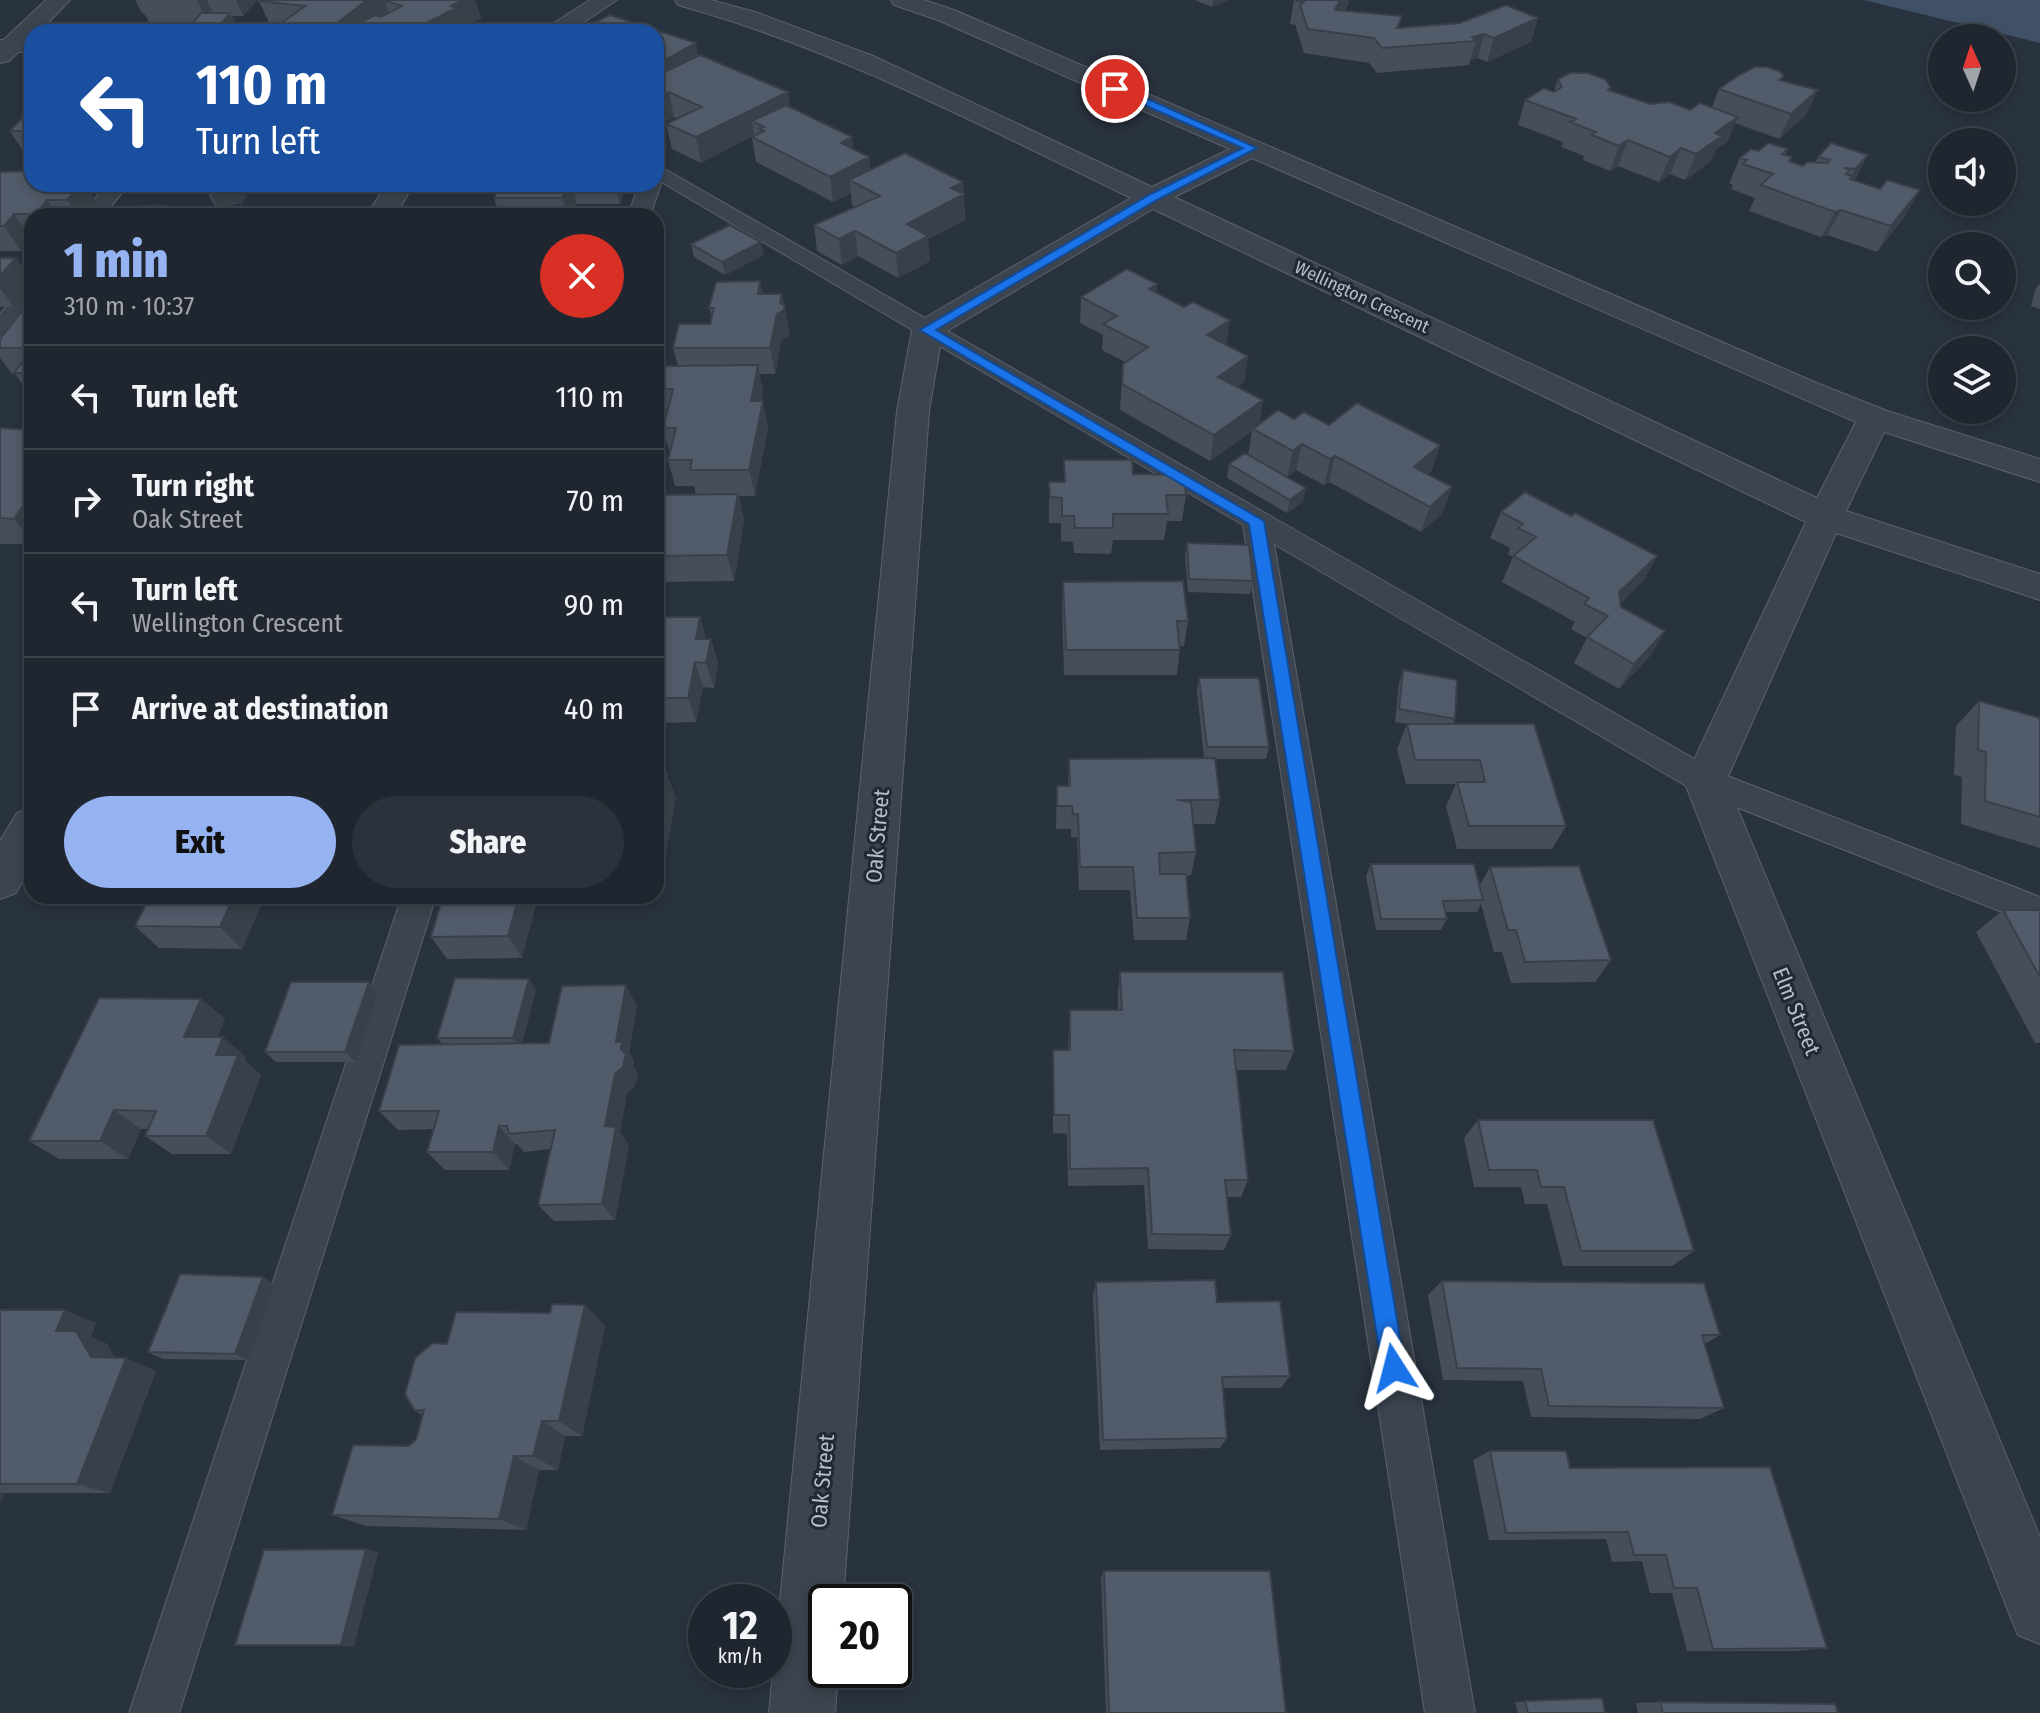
<!DOCTYPE html>
<meta charset="utf-8">
<style>
:root{--surface:#1f262f;--page:#2c323b;--text:#f1f3f6;--muted:#a1a5aa;--line:#3c434b;--accent:#95b2f1}
body{margin:0;font-family:"Fira Sans Condensed",sans-serif;background:var(--page);color:var(--text);height:100vh;display:flex;flex-direction:column;font-size:30px;white-space:nowrap}
*{box-sizing:border-box;margin:0}
p{font-size:26px;color:var(--muted)}
.icon{flex:none;width:44px;height:44px;fill:none;stroke:currentColor;stroke-width:2;stroke-linecap:round;stroke-linejoin:round}
.map{position:relative;flex:1;overflow:hidden}
.sheet{position:absolute;left:24px;top:208px;width:640px;height:696px;display:flex;flex-direction:column;background:var(--surface);border-radius:24px;box-shadow:0 4px 12px #0003,0 0 0 2px var(--line)}
.sheet>*{flex:none}
.hud{position:absolute;left:24px;top:24px;width:640px;height:168px;border-radius:24px;box-shadow:0 4px 12px #0003,0 0 0 2px var(--line);background:#1a4fa0;color:#fff;overflow:hidden}
.needle{width:52px;rotate:357deg}
.fabs{position:absolute;left:1928px;top:24px;display:grid;gap:16px}
.fabs a{display:grid;place-items:center;width:88px;height:88px;border-radius:50%;background:var(--surface);box-shadow:0 4px 12px #0003,0 0 0 2px var(--line);font-size:40px}
.speed{position:absolute;left:688px;top:1584px;display:flex;gap:16px;font-size:40px;font-weight:700;text-align:center}
.speed>*{display:grid;place-content:center;width:104px;height:104px;border-radius:50%;background:var(--surface);box-shadow:0 4px 12px #0003,0 0 0 2px var(--line);line-height:1}
.speed small{font-size:20px;font-weight:400}
.speed .limit{border:4px solid #111;border-radius:12px;background:#fff;color:#111}
.pin{position:absolute;display:grid;place-items:center;width:68px;height:68px;color:#fff;margin:-34px;border:4px solid #fff;border-radius:50%;box-shadow:0 2px 8px #0007}
.me{position:absolute;width:88px;margin:-44px;rotate:351deg;stroke-linejoin:round;filter:drop-shadow(0 0 6px #0008)}
.turn{display:flex;align-items:center;gap:28px;height:168px;padding:0 40px;font-size:36px}
.turn .icon{width:104px;height:104px;stroke-width:2.5}
.turn b{display:block;font-size:56px;line-height:68px}
.round{display:grid;place-items:center;flex:none;width:84px;height:84px;border-radius:42px;background:var(--page)}
.headline{display:flex;align-items:center;justify-content:space-between;height:136px;padding:0 40px}
h1{font-size:48px;font-weight:800;line-height:60px;color:var(--accent)}
.button{display:flex;gap:16px;margin-top:auto;padding:16px 40px}
.button a{flex:1;height:92px;border-radius:48px;background:var(--accent);color:#111;font-size:32px;font-weight:800;line-height:92px;text-align:center}
.button a+a{background:var(--page);color:var(--text)}
ul{padding:0;list-style:none}
li{display:flex;align-items:center;gap:24px;height:104px;padding:0 40px;border-top:2px solid var(--line)}
li div{flex:1}
li b{display:block;font-size:30px}
li em{font-style:normal}
.map>svg:first-child{display:block}
.water{fill:#405066}
.lines{fill:none;stroke-linecap:round;stroke-linejoin:round}
.lane-casing{stroke:#5a626c;stroke-width:2}
.street-casing{stroke:#5a626c;stroke-width:2}
.lane{fill:#3c444f;fill-rule:evenodd}
.street{fill:#3c444f;fill-rule:evenodd}
.wall{fill:#474e5a}
.shaded-wall{fill:#39404a}
.building{fill:#525b69;stroke:#39404a;stroke-width:2}
.route{fill:#1a73e8;stroke:#114b97;stroke-width:2}
.labels{text-anchor:middle;stroke-width:6;stroke-linejoin:round;paint-order:stroke}
.far-street-label{font-size:18px;fill:#b9bfc9;stroke:#212934}
.street-label{font-size:22px;fill:#b9bfc9;stroke:#212934}
</style>
<div class="map">
<svg width="2040" height="1713" viewBox="0 0 2040 1713">
<rect width="100%" height="100%" fill="#29323f"/>
<path class="water" d="M1864,0H2040V43Z"/>
<g class="lines">
<g class="lane-casing">
<path id="lane" d="M0,40H32V52H0Z
M656,164L1717,772L2040,897V927L1693,790L1274,544L1475,1713H1425L1243,525L658,180L661,184L650,216H628L639,184H656Z
M107,184H129L103,216H81Z
M32,283V305L8,334L0,336V314L24,285Z
M402,896H436L179,1713H129Z"/>
</g>
<g class="street-casing">
<path id="street" d="M46,0H70L39,32H32V39L9,61L0,63V43Z
M590,0H617L569,32H540Z
M675,0H711L755,12L873,56L1152,187L1230,149L938,20L894,5L891,0H924L954,10L1819,384L1887,411L2040,459V482L1884,432L1846,511L2040,574V600L1836,533L1726,781L2040,1537V1644L2018,1635L2009,1613L1684,781L1806,522L1153,209L942,334L929,411L843,1602H826V1670H838L835,1713H769L897,411L912,330L916,323L1131,198C983,127 837,49 678,5ZM1252,158L1856,422L1817,498L1174,197Z
M386,184H414L395,216H367Z
M32,808V864L16,893L0,899V841L17,813Z"/>
</g>
<use href="#lane" class="lane"/>
<use href="#street" class="street"/>
</g>
<path class="wall" d="M135,0H257L243,16H232L236,25L231,32H188L187,30L192,24H150L144,13H142Z
M261,0H475L481,18L463,28V32H282L279,26L270,25L259,1Z
M1195,0H1228L1212,7Z
M1294,0L1349,2L1344,11L1399,28L1538,18L1531,42L1487,62L1478,58L1470,60L1469,65L1377,73L1369,63L1304,53L1296,28V25L1290,24Z
M656,32L790,107L854,149L869,157L870,169L963,182L965,220L928,239L930,261L898,278L858,256L842,265L817,251L814,225L855,207L852,205L851,193L833,202L756,162L752,137L754,135L701,163L672,149L666,124L678,119L674,117L656,126Z
M1558,79L1611,91L1650,104L1690,110L1712,107L1719,89L1782,81L1806,115L1779,139L1735,123L1727,142L1716,149L1711,161L1685,180L1670,174L1659,182L1618,166L1610,171L1583,160L1584,156L1561,147L1563,142L1518,125L1525,100L1554,92Z
M32,108V156H26L10,131Z
M1788,149L1785,155L1792,157L1790,161L1803,166L1815,162L1818,157L1868,155L1854,180L1905,216L1877,252L1827,235L1821,237L1749,211L1755,198L1731,189L1733,185L1729,183L1740,158L1759,151Z
M0,172L99,206L91,216H32V239L21,251H0Z
M163,184H281L277,190H244L243,191L246,197L242,203L218,208L213,203L206,190H188L186,187Z
M500,184H627L620,204H577L573,216H500L494,198Z
M691,244L764,255L725,275L694,257Z
M0,258H16L32,281V285L14,307H0Z
M2040,283V309L2031,306L2035,290Z
M1156,292L1184,307L1230,320L1226,345L1248,356L1244,382L1237,387L1263,400L1259,424L1294,419L1329,425L1432,471L1428,474L1443,513L1421,532L1329,482L1324,485L1296,470L1287,477L1248,455L1252,431L1210,461L1120,410L1123,364L1125,362L1102,350L1103,335L1080,323L1081,297Z
M763,294H782L789,332L788,337L781,340L775,374H759L763,391L761,401L768,427L755,496H739L744,520L734,581L656,582V495H696L694,486H675L668,460L670,454L663,428L667,413L660,389L678,366L673,348L710,324L712,318L709,308Z
M32,310V397L15,374H12L0,358V339Z
M0,428L32,430V544H0Z
M1064,460L1133,474L1186,495L1182,521H1167L1164,540H1113L1111,554L1074,553L1073,542L1061,541V523H1049V482H1064Z
M1229,464L1303,502L1287,513L1227,478Z
M1501,512L1571,516L1657,556L1643,581L1621,603V607L1665,631L1650,656L1619,689L1574,663L1587,638L1571,629L1575,622L1502,582L1513,557L1508,554L1510,548L1490,538Z
M1187,543L1253,581L1250,594L1188,592L1185,556Z
M1063,582L1188,621L1184,646H1180L1177,675H1064L1062,608Z
M656,617H700L706,639H711L718,664L714,688L703,687L696,722L656,723Z
M1403,670L1455,719L1453,724L1566,826L1552,849H1457L1446,806L1456,784H1406L1397,749L1407,724H1408L1395,722L1399,683Z
M1199,678L1269,747L1266,759H1215L1220,800L1215,824H1193L1196,852L1191,875L1186,876L1190,918L1186,940H1134L1130,890H1079L1077,837L1071,838V829H1056L1057,786H1068L1069,759L1204,758L1197,690Z
M1979,701L2040,718V848L1961,824L1962,777L1954,775L1956,726Z
M1371,864L1480,885L1490,867L1611,960L1595,982L1511,983L1502,952H1494L1481,904L1477,912H1445L1447,919L1441,930H1376L1366,876Z
M150,896H265L242,949L159,948L135,926Z
M443,896H538L522,958L447,959L431,937Z
M2003,910H2040V1043H2035L1976,932Z
M1120,972L1294,1051L1286,1070H1237L1248,1180L1241,1197H1227L1231,1235L1224,1250L1148,1249L1144,1185L1068,1186L1067,1134L1053,1133V1050H1068L1070,1010H1118V993Z
M536,989L522,1043H549L637,1006L629,1053L634,1061L633,1066L638,1074L634,1087L627,1093L620,1132L629,1145L615,1220L554,1221L538,1205L551,1149L524,1152L517,1144H515L509,1170H445L427,1152L434,1129L398,1130L379,1111L442,1044L437,1038Z
M378,993L356,1062H276L265,1052Z
M201,999L225,1019L217,1037L246,1057L245,1061L261,1075L231,1154H172L145,1136L148,1129H141L128,1159H59L29,1141Z
M1478,1120L1694,1251L1672,1266H1563L1547,1204H1525L1521,1187H1474L1464,1138Z
M263,1277L275,1285L248,1360L163,1359L148,1352Z
M1442,1281L1720,1335L1705,1344L1724,1408L1700,1419L1531,1417L1523,1381L1443,1380L1428,1295Z
M1096,1282L1217,1302L1290,1376L1281,1388H1223L1227,1438L1220,1448L1100,1450L1093,1296Z
M0,1310L96,1323L91,1337L107,1344L115,1358L156,1371L110,1493H4L0,1502Z
M605,1325L582,1436H565L558,1470H539L526,1530L367,1526L332,1515L416,1440L423,1415L415,1411L447,1344Z
M1490,1451L1570,1468L1827,1648L1797,1651H1687L1672,1593H1650L1642,1561L1612,1562L1606,1539L1489,1540L1473,1460Z
M366,1549L378,1552L354,1646H250L235,1645Z
M1104,1571L1286,1713H1106L1101,1577Z
M1602,1698L1605,1713H1518L1515,1702Z
M1660,1702L1838,1713H1638L1636,1703Z"/>
<path class="shaded-wall" d="M197,0H207L214,16L208,24Z
M236,0H257L243,16Z
M367,0H401L385,1L389,14L366,32H327V31Z
M463,0H475L481,18L463,28L464,32H414L413,30Z
M1213,0H1228L1212,7Z
M1340,0H1349L1330,34L1335,10Z
M230,13L236,25L231,32H219L217,29Z
M1538,18L1531,42L1487,62L1494,38Z
M401,26L403,32H390Z
M1484,34L1478,58L1470,60L1476,41L1472,37Z
M696,43L700,68L656,92V65Z
M1818,90L1806,115L1779,139L1791,114Z
M669,92L674,117L656,126V98Z
M788,92L791,116L752,121L754,135L701,163L696,137Z
M1738,117L1727,142L1716,149L1711,161L1685,180L1696,154L1715,133Z
M852,137L855,162L841,143Z
M1628,140L1618,166L1610,171L1619,146Z
M1681,148L1670,174L1659,182L1670,157Z
M1868,155L1855,180L1843,192L1836,204L1855,169Z
M869,157L872,182L849,180L851,193L833,202L830,177Z
M963,182L965,220L928,239L930,261L898,278L896,253L907,224L951,188Z
M81,184H85L99,206L91,216H77L67,200Z
M206,184H241L246,197L242,203L218,208Z
M568,184H572L577,204L573,216H568L562,198Z
M615,184H627L620,204Z
M1920,190L1905,216L1877,252L1891,226Z
M47,200L57,216H37L36,214Z
M164,206L169,216H151L155,211Z
M1841,210L1827,235L1821,237L1835,212Z
M14,214L31,239L21,251L4,226Z
M855,231L858,256L842,265L839,239Z
M761,242L764,255L725,275L722,262Z
M16,258L32,281V285L14,307L0,288V276Z
M760,281L765,307L758,294Z
M1157,284L1155,310L1149,289Z
M782,294L789,332L788,337L781,340L775,374L770,348L777,314Z
M1230,320L1226,346L1207,335Z
M1248,356L1244,382L1214,403L1218,377Z
M758,365L763,391L756,427L751,401Z
M1263,400L1258,426L1253,429L1252,431L1210,461L1214,435Z
M763,401L768,427L755,496L749,470Z
M1302,444L1296,470L1287,477L1293,451Z
M1440,445L1432,471L1405,493L1414,467Z
M1335,456L1329,482L1324,485L1330,459Z
M1452,487L1443,513L1421,532L1430,507Z
M1306,488L1303,502L1287,513L1290,500Z
M32,494V540L14,519Z
M738,494L744,520L734,581L727,555Z
M1657,556L1643,581L1606,617L1619,592Z
M700,617L707,643L703,664L696,639Z
M1665,631L1650,656L1619,689L1634,664Z
M711,639L718,664L714,688L706,663Z
M695,662L703,687L696,722L688,698Z
M667,774L676,798L659,894L656,887V833Z
M234,896H265L242,949L220,927Z
M519,896H538L522,958L508,936Z
M529,979L536,989L521,1048L513,1038Z
M369,982L378,993L356,1062L345,1052Z
M626,985L637,1006L629,1053L634,1061L633,1066L638,1074L634,1087L627,1093L620,1132L629,1145L615,1220L602,1204L605,1126L616,1042Z
M201,999L225,1019L209,1057L184,1037Z
M223,1037L246,1057L245,1061L261,1075L231,1154L206,1136L216,1055Z
M114,1110L141,1129L128,1159L100,1141Z
M499,1126L515,1144L509,1170L493,1152Z
M263,1277L275,1285L248,1360L235,1354Z
M585,1305L605,1325L582,1436L559,1421Z
M65,1310L96,1323L91,1337L107,1344L122,1370L126,1358L156,1371L110,1493L77,1484L91,1357L56,1331Z
M542,1421L565,1436L558,1470L533,1456Z
M514,1456L539,1470L526,1530L499,1519Z
M0,1492L4,1493L1,1502H0Z
M366,1549L378,1552L354,1646L341,1645Z"/>
<path class="building" d="M261,0H367L327,31L279,25L305,6L259,1Z
M388,0H463L451,6L456,8L413,30L401,26L390,32H341L375,15L381,17L402,6L385,1Z
M1294,0H1340L1335,10L1402,16L1397,28L1460,23L1506,5L1538,18L1494,38L1484,34L1472,37L1476,41L1382,48L1374,38L1308,29L1300,5L1304,2Z
M201,13H230L217,29L187,30Z
M610,15L696,43L656,65V32H576Z
M700,55L788,92L696,137L666,124L702,107L669,92L656,98V76Z
M1755,67H1767L1779,71L1784,76L1779,80L1818,90L1791,114L1719,89L1739,75Z
M1570,73H1587L1605,79L1611,88L1608,90L1650,104L1669,102L1690,110L1700,103L1738,117L1715,133L1722,136L1696,154L1681,148L1670,157L1628,140L1619,146L1592,135L1596,132L1570,122L1576,119L1525,100L1544,88L1554,92L1562,87L1558,79Z
M786,105L852,137L841,143L869,157L830,177L752,137L764,131L759,129L764,127L752,121Z
M32,108V131H10Z
M1768,143L1788,149L1782,154L1792,157L1789,161L1803,166L1807,162L1827,163L1830,160L1818,157L1831,143L1868,155L1855,169L1844,168L1850,170L1846,174L1852,176L1850,179L1880,189L1887,180L1920,190L1891,226L1841,210L1835,212L1761,185L1773,174L1743,164L1747,160L1740,158L1751,149L1759,151Z
M905,153L963,182L951,188L964,194L907,224L928,236L896,253L855,231L839,239L814,225L880,196L849,180Z
M32,171V184H81L67,200H47L36,214H14L4,226H0V172Z
M500,184H568L562,198H494Z
M164,206L157,215L155,211H119L122,207Z
M98,211H155L151,216H93Z
M730,225L761,242L722,262L691,244Z
M0,258H16L0,276Z
M1127,269L1157,284L1149,289L1184,307L1193,302L1230,320L1207,335L1248,356L1218,377L1263,400L1214,435L1122,384L1123,364L1148,347L1103,324L1117,316L1081,297Z
M760,281L758,294H782L780,303L785,306L783,311L777,314L770,348H673L679,324H710L714,308H709L716,282Z
M23,310H32V348H0V339Z
M32,349V373H14Z
M758,365L751,401H763L749,470H690L692,460H668L676,428H663L673,389H660L666,366Z
M1357,403L1440,445L1414,467L1452,487L1430,507L1335,456L1330,459L1302,444L1293,451L1253,429L1278,410L1294,419L1304,412L1329,425Z
M0,428L32,430V494L14,519L0,518Z
M1245,453L1306,488L1290,500L1229,464Z
M1064,460H1132L1133,474L1184,475L1186,495H1166L1168,514H1113V528H1075L1074,516H1062V498L1050,497L1049,482H1065Z
M1525,492L1571,516L1575,513L1657,556L1619,592L1621,607L1665,631L1634,664L1587,637L1608,616L1584,604L1589,598L1513,556L1536,537L1518,528L1523,524L1501,512Z
M738,494L727,555L656,556V495Z
M1187,543L1249,545L1253,581L1189,579Z
M1183,581L1188,621H1177L1180,650H1066L1063,582Z
M656,617H700L696,639H711L706,663L695,662L688,698H656Z
M1403,670L1457,680L1455,719L1399,709Z
M1199,678H1259L1269,747H1207Z
M1979,701L2040,718V817L1985,801L1986,752L1978,750Z
M1407,724H1534L1566,826H1469L1457,782H1485L1480,760H1415Z
M1215,758L1220,800H1177L1191,802L1196,852L1159,853L1160,874H1186L1190,918H1137L1133,867H1080L1078,814H1073L1072,806H1057V786H1070L1069,759Z
M656,774H667L656,833Z
M1371,864H1474L1483,900L1443,901L1447,919H1381Z
M1579,866L1611,960L1525,962L1516,930H1508L1490,867Z
M150,896H234L220,927L135,926Z
M443,896H519L508,936L431,937Z
M2003,910H2040V977Z
M1120,972H1283L1294,1051L1234,1050L1248,1180H1225L1231,1235L1152,1234L1148,1168L1070,1169L1069,1115H1054L1053,1050H1070V1010H1122Z
M455,978L529,979L513,1038H437Z
M291,982H369L345,1052H265Z
M626,985L616,1042L622,1041L621,1049L626,1054L623,1067L615,1074L605,1126L616,1127L602,1204L538,1205L555,1130L509,1134L507,1126H499L493,1152H427L439,1111H379L399,1045L549,1043L562,986Z
M99,998L201,999L184,1037H223L216,1055H238L206,1136H145L156,1111L114,1110L100,1141H29Z
M1478,1120H1653L1694,1251H1581L1564,1187H1541L1537,1170H1489Z
M180,1274L263,1277L235,1354L148,1352Z
M1215,1280L1217,1302L1280,1301L1290,1376L1222,1377L1227,1438L1103,1440L1096,1282Z
M1442,1281L1704,1283L1720,1335H1702L1724,1408L1549,1406L1541,1369L1457,1368Z
M552,1304L585,1305L559,1421H542L533,1456H514L499,1519L332,1515L353,1445L408,1446L416,1440L424,1410L415,1411L405,1394L415,1358L433,1343L447,1344L456,1312L550,1313Z
M0,1310H65L56,1331H76L91,1357L126,1358L77,1484H0Z
M1490,1451H1566L1570,1468L1770,1467L1827,1648L1713,1649L1697,1588H1674L1666,1555H1634L1628,1532L1506,1533Z
M366,1549L341,1645H235L264,1550Z
M1104,1571H1270L1286,1713H1109Z
M1602,1698L1605,1713H1528L1525,1701Z
M1660,1702L1835,1704L1838,1713H1663Z"/>
<path class="route" d="M1112,86H1119L1257,148L1157,200L936,330L1264,521L1405,1368L1402,1376L1394,1380L1385,1376L1382,1368L1249,524L920,330L1149,195L1243,148L1112,91Z"/>
<g class="labels">
<g class="far-street-label">
<text transform="translate(1362 297) rotate(25)" y="6">Wellington Crescent</text>
</g>
<g class="street-label">
<text transform="translate(877 836) rotate(-85)" y="8">Oak Street</text>
<text transform="translate(1797 1011) rotate(68)" y="8">Elm Street</text>
<text transform="translate(822 1481) rotate(-85)" y="8">Oak Street</text>
</g>
</g>
</svg>
<div class="fabs">
<a><svg class="needle" viewBox="-14 -14 28 28"><path d="M0-13l5 13h-10z" fill="#e53935"/><path d="M0 13l5-13h-10z" fill="#a1a5aa"/></svg></a>
<a><svg class="icon" aria-label="sound" viewBox="0 0 24 24"><path d="M4 9h4l5-4v14l-5-4H4zM17 9q2 3 0 6"/></svg></a>
<a><svg class="icon" aria-label="search" viewBox="0 0 24 24"><circle cx="10" cy="10" r="6"/><path d="M15 15l6 6"/></svg></a>
<a><svg class="icon" aria-label="layers" viewBox="0 0 24 24"><path d="M12 4l9 5-9 5-9-5zM3 14l9 5 9-5"/></svg></a>
</div>
<div class="speed"><div>12<small>km/h</small></div><div class="limit">20</div></div>
<div class="pin" style="left:1115px;top:89px;background:#d93025"><svg class="icon" aria-label="arrive" viewBox="0 0 24 24"><path d="M6 21V4h12l-3 4 3 4H6"/></svg></div>
<svg class="me" style="left:1394px;top:1368px" viewBox="-20 -20 40 40"><path d="M0-17L14 15 0 8-14 15z" fill="#1a73e8" stroke="#fff" stroke-width="4"/></svg>
<div class="hud">
<div class="turn"><svg class="icon" aria-label="left" viewBox="0 0 24 24"><path d="M17 20v-9H6M10 6l-5 5 5 5"/></svg><div><b>110 m</b>Turn left</div></div>
</div>
<section class="sheet">
<div class="headline"><div><h1>1 min</h1><p>310 m · 10:37</p></div><a class="round" style="background:#d93025;color:#fff"><svg class="icon" aria-label="close" viewBox="0 0 24 24"><path d="M6 6l12 12M18 6L6 18"/></svg></a></div>
<ul>
<li><svg class="icon" aria-label="left" viewBox="0 0 24 24"><path d="M17 20v-9H6M10 6l-5 5 5 5"/></svg><div><b>Turn left</b></div><em>110 m</em></li>
<li><svg class="icon" aria-label="right" viewBox="0 0 24 24"><path d="M7 20v-9h11M14 6l5 5-5 5"/></svg><div><b>Turn right</b><p>Oak Street</p></div><em>70 m</em></li>
<li><svg class="icon" aria-label="left" viewBox="0 0 24 24"><path d="M17 20v-9H6M10 6l-5 5 5 5"/></svg><div><b>Turn left</b><p>Wellington Crescent</p></div><em>90 m</em></li>
<li><svg class="icon" aria-label="arrive" viewBox="0 0 24 24"><path d="M6 21V4h12l-3 4 3 4H6"/></svg><div><b>Arrive at destination</b></div><em>40 m</em></li>
</ul>
<div class="button"><a>Exit</a><a>Share</a></div>
</section>
</div>
